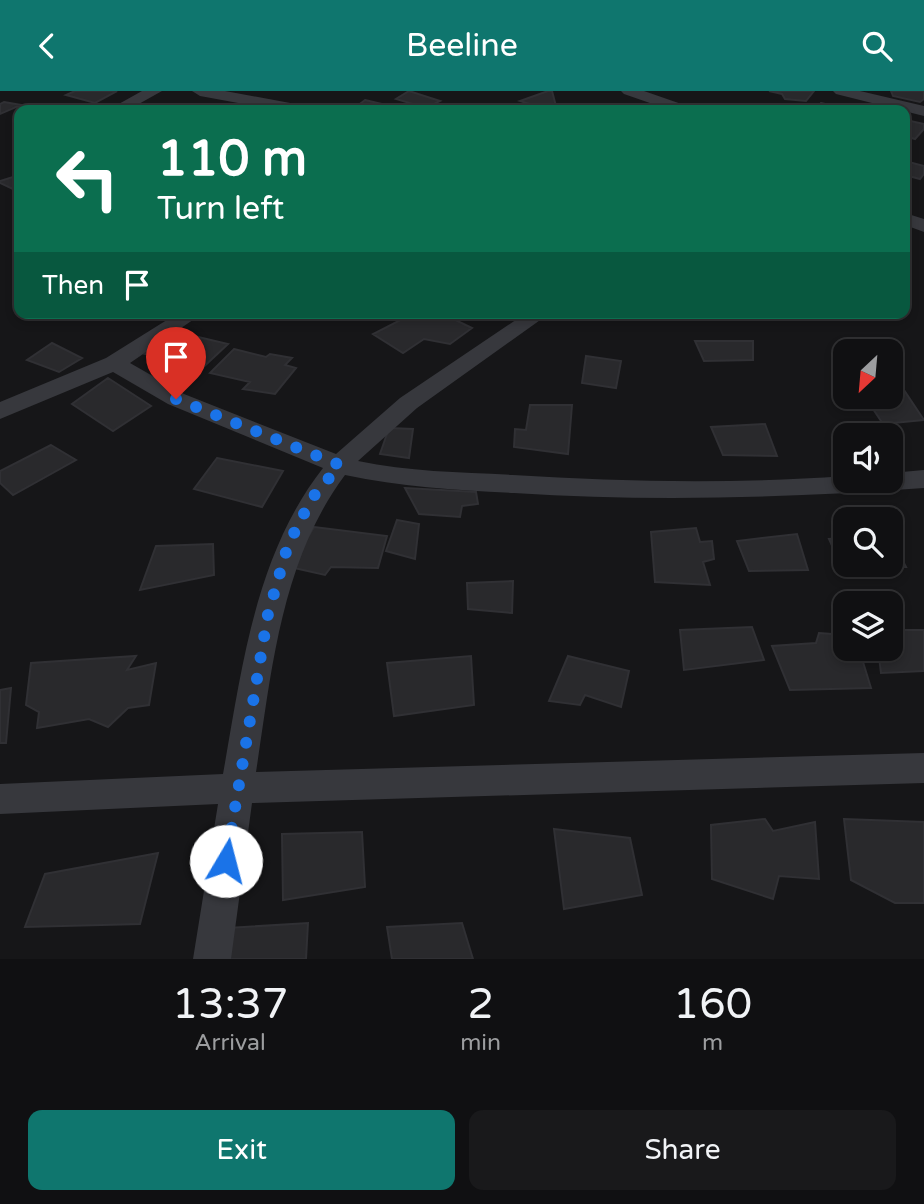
<!DOCTYPE html>
<style>
:root{--surface:#101012;--page:#19191b;--text:#f1f3f6;--muted:#9c9d9f;--line:#303032;--accent:#0f766e}
body{margin:0;font-family:"Varela Round",sans-serif;background:var(--page);color:var(--text);height:100vh;display:flex;flex-direction:column;font-size:26px;white-space:nowrap}
*{box-sizing:border-box;margin:0}
p{font-size:23px;color:var(--muted)}
.icon{flex:none;width:38px;height:38px;fill:none;stroke:currentColor;stroke-width:2;stroke-linecap:round;stroke-linejoin:round}
.map{position:relative;height:868px;overflow:hidden}
.details{display:flex;flex-direction:column;background:var(--surface);flex:1}
.details>*{flex:none}
.banner{position:absolute;left:14px;top:14px;width:896px;height:214px;border-radius:14px;box-shadow:0 4px 10px #0003,0 0 0 2px var(--line);background:#0b6e4f;color:#fff;overflow:hidden}
.needle{width:46px;rotate:206deg}
.controls{position:absolute;left:833px;top:248px;display:grid;gap:14px}
.controls a{display:grid;place-items:center;width:70px;height:70px;border-radius:14px;background:var(--surface);box-shadow:0 4px 10px #0003,0 0 0 2px var(--line);font-size:35px}
.pin{position:absolute;display:grid;place-items:center;width:60px;height:60px;color:#fff;margin:-72px -30px;border-radius:50% 50% 50% 0;rotate:-45deg;box-shadow:0 0 7px #0007}
.pin .icon{rotate:45deg}
.me{position:absolute;width:77px;margin:-38px;rotate:8deg;stroke-linejoin:round;filter:drop-shadow(0 0 5px #0008)}
.turn{display:flex;align-items:center;gap:24px;height:147px;padding:0 28px;font-size:32px}
.turn .icon{width:91px;height:91px;stroke-width:2.5}
.turn b{display:block;font-size:49px;line-height:60px}
.then{display:flex;align-items:center;height:66px;padding:0 28px;background:#0003;gap:14px;font-size:26px}
.eta{display:flex;justify-content:space-evenly;align-items:center;height:119px;text-align:center}
.eta b{font-size:42px;font-weight:600;line-height:49px}
.action{display:flex;gap:14px;margin-top:auto;padding:14px 28px}
.action a{flex:1;height:80px;border-radius:14px;background:var(--accent);color:#fff;font-size:28px;font-weight:600;line-height:80px;text-align:center}
.action a+a{background:var(--page);color:var(--text)}
header{display:flex;justify-content:space-between;align-items:center;height:91px;padding:0 28px;background:var(--accent);color:#fff;font-size:32px;font-weight:600}
.map>svg:first-child{display:block}
.building{fill:#29292c;stroke:#303034;stroke-width:2}
.lines{fill:none;stroke-linecap:round;stroke-linejoin:round}
.street{fill:#37383d;fill-rule:evenodd}
.route{stroke:#1a73e8;stroke-width:12;stroke-dasharray:0 21.6}
</style>
<header><svg class="icon" aria-label="back" viewBox="0 0 24 24"><path d="M15 5l-7 7 7 7"/></svg>Beeline<svg class="icon" aria-label="search" viewBox="0 0 24 24"><circle cx="10" cy="10" r="6"/><path d="M15 15l6 6"/></svg></header>
<div class="map">
<svg width="924" height="868" viewBox="0 0 924 868">
<rect width="100%" height="100%" fill="#161618"/>
<path class="building" d="M75,0H117L95,12L66,4Z
M409,0L440,10L426,17L396,8Z
M548,0H552L557,19H548L520,10Z
M769,0H814L806,10L785,8L782,3Z
M891,0H924V8L920,11L893,5Z
M365,9L407,19H352Z
M4,11L21,14L0,23V13Z
M821,12L851,19H814Z
M906,29L924,33V38L915,48L905,45Z
M905,70L924,75V83L920,88L905,84Z
M19,84V101L0,92V90Z
M414,222H441L472,237L450,253L424,248L403,262L373,243Z
M173,240L228,253L196,283L149,276L155,265L145,263Z
M695,250H753V269L704,270Z
M52,252L82,267L59,281L27,269Z
M234,258L266,266L270,263L292,267L285,274L296,277L275,303L243,298L250,291L210,282Z
M586,265L621,270L616,297L582,292Z
M108,287L151,315L113,340L72,313Z
M896,287L924,329L883,333L865,306H891V288Z
M530,314H572L568,363L514,356L515,338L526,339Z
M765,333L777,365L723,364L711,336Z
M389,337L413,338L409,367L380,363Z
M51,354L76,369L13,404L0,392V380Z
M217,367L283,380L262,416L194,398Z
M405,397L476,401L478,413L462,415L460,426L419,423Z
M397,429L419,433L415,468L386,460Z
M314,436L387,445L378,477L331,476L325,484L290,476Z
M696,437L700,451L712,450L714,468L703,471L710,494L655,491L651,441Z
M797,443L808,479L749,480L737,450Z
M845,447V474H891V447L906,476L841,475L829,448Z
M213,453L214,484L140,499L156,455Z
M513,490L512,522L468,518L467,492Z
M752,536L764,569L684,579L680,539Z
M891,539H924V580L881,582L878,558H891Z
M819,542L845,544V558H859L871,597L790,599L772,555L816,552Z
M136,565L127,579L156,572L149,614L128,617L108,636L89,628L37,637L39,621L26,614L31,572Z
M471,565L474,614L394,625L387,572Z
M568,565L629,580L621,616L585,604L580,614L549,610Z
M11,597L6,652H0V599Z
M765,728L773,740L815,731L819,788L779,785L773,808L712,788L711,734Z
M844,728L924,731V812H895L851,789Z
M554,738L630,747L642,804L564,818Z
M362,741L365,796L283,809L282,743Z
M158,762L140,833L25,836L45,783Z
M308,832L306,868H224L228,837Z
M462,832L473,868H392L387,836Z"/>
<g class="lines">
<path class="street" d="M142,0H162L128,19H108Z
M192,0H225L301,14L309,19H277L200,5Z
M621,0H644L690,16L692,19H670L624,3Z
M833,0H860L924,15V25L836,3Z
M905,122L924,128V141L905,134Z
M178,222H203L130,272L184,303L336,363L400,307L526,222H550L417,317L358,370C409,381 461,381 513,384C623,391 735,393 845,385V390H891V382L924,379V397C787,407 651,411 514,402C457,399 401,396 345,384C281,470 272,578 256,681L924,662V692L252,712L231,868H193L218,713L0,723V693L223,683C242,577 255,464 323,377L168,313L113,281L0,328V311L106,267Z"/>
</g>
<g class="lines">
<path class="route" d="M176,308L340,374L312,407L288,454L268,523L226,770"/>
</g>
</svg>
<div class="controls">
<a><svg class="needle" viewBox="-14 -14 28 28"><path d="M0-13l5 13h-10z" fill="#e53935"/><path d="M0 13l5-13h-10z" fill="#9c9d9f"/></svg></a>
<a><svg class="icon" aria-label="sound" viewBox="0 0 24 24"><path d="M4 9h4l5-4v14l-5-4H4zM17 9q2 3 0 6"/></svg></a>
<a><svg class="icon" aria-label="search" viewBox="0 0 24 24"><circle cx="10" cy="10" r="6"/><path d="M15 15l6 6"/></svg></a>
<a><svg class="icon" aria-label="layers" viewBox="0 0 24 24"><path d="M12 4l9 5-9 5-9-5zM3 14l9 5 9-5"/></svg></a>
</div>
<div class="pin" style="left:176px;top:308px;background:#d93025"><svg class="icon" aria-label="arrive" viewBox="0 0 24 24"><path d="M6 21V4h12l-3 4 3 4H6"/></svg></div>
<svg class="me" style="left:226px;top:770px" viewBox="-20 -20 40 40"><circle r="19" fill="#fff"/><path d="M0-13L10 11 0 6-10 11z" fill="#1a73e8"/></svg>
<div class="banner">
<div class="turn"><svg class="icon" aria-label="left" viewBox="0 0 24 24"><path d="M17 20v-9H6M10 6l-5 5 5 5"/></svg><div><b>110 m</b>Turn left</div></div>
<div class="then">Then<svg class="icon" aria-label="arrive" viewBox="0 0 24 24"><path d="M6 21V4h12l-3 4 3 4H6"/></svg></div>
</div>
</div>
<section class="details">
<div class="eta">
<div><b>13:37</b><p>Arrival</p></div>
<div><b>2</b><p>min</p></div>
<div><b>160</b><p>m</p></div>
</div>
<div class="action"><a>Exit</a><a>Share</a></div>
</section>
